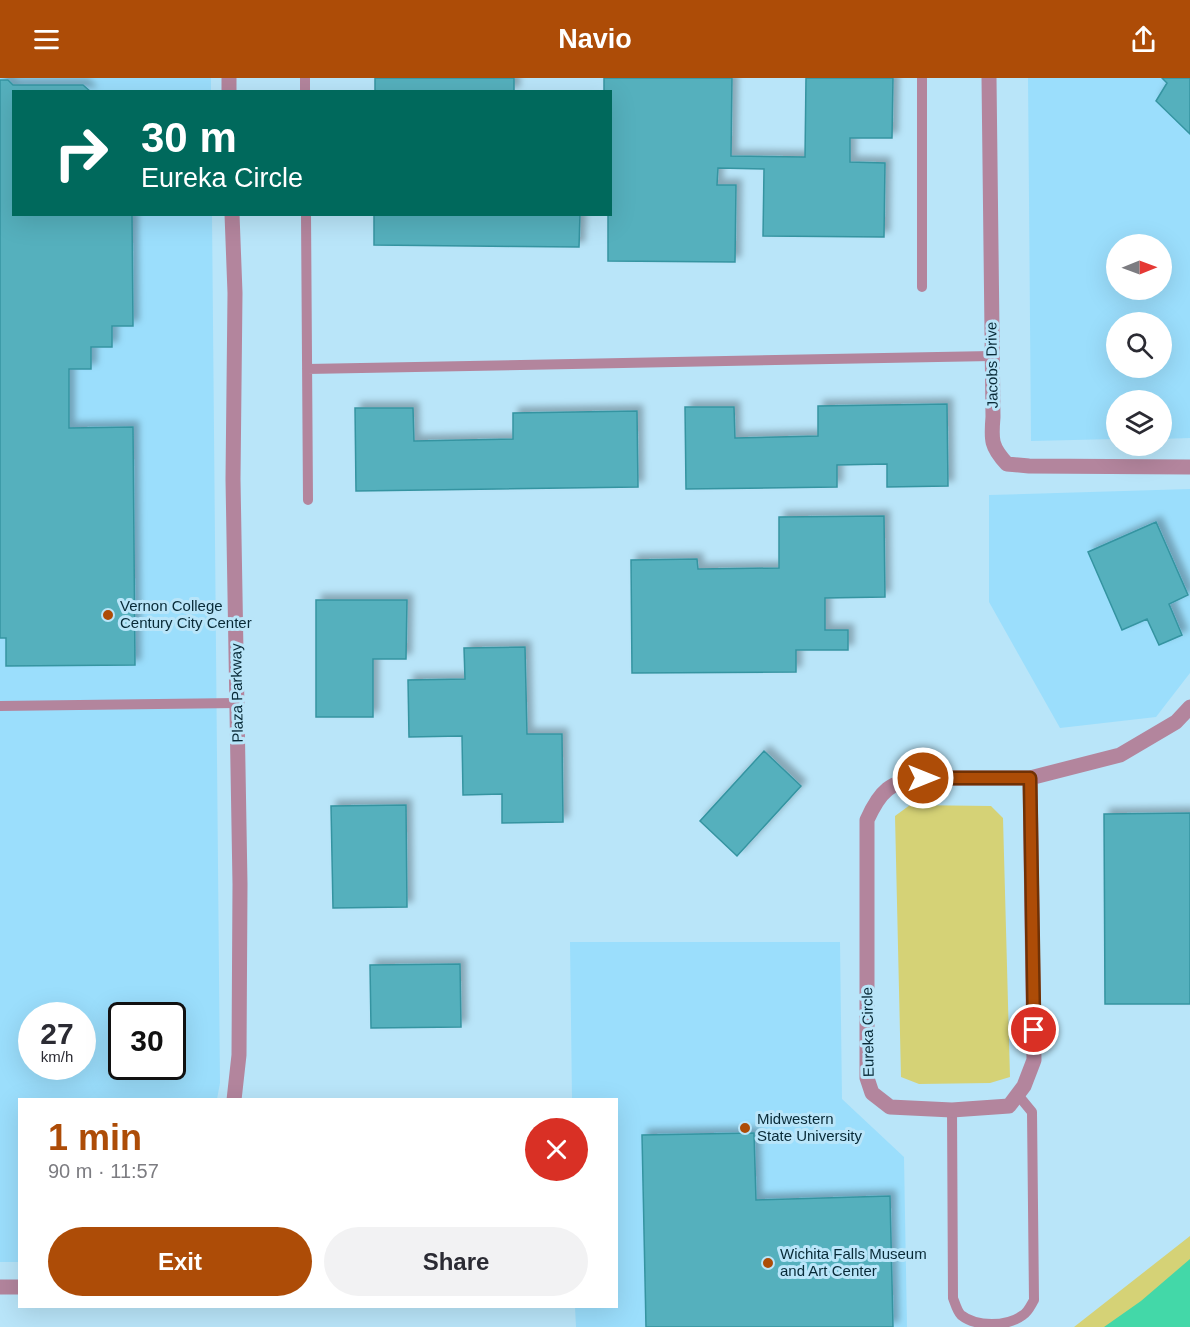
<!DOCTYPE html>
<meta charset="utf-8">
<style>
:root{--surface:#fff;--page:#f2f2f3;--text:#2b2b33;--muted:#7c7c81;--accent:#ad4c07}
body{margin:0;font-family:Arial,sans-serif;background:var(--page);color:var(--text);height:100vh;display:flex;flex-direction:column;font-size:22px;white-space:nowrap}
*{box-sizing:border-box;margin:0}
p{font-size:20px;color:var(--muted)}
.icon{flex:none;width:33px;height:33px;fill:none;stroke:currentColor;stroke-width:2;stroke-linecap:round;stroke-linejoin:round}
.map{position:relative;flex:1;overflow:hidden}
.drawer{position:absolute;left:18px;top:1020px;width:600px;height:210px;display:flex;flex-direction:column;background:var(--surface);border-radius:0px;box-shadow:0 6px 24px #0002}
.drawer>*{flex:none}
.banner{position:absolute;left:12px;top:12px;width:600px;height:126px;border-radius:0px;box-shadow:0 6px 24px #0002;background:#00695c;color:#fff;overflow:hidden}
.needle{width:39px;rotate:89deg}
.tools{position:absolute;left:1106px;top:156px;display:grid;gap:12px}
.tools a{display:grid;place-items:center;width:66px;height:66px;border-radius:50%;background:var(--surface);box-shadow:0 6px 24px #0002;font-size:30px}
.speed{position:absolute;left:18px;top:924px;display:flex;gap:12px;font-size:30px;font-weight:700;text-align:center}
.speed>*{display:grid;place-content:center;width:78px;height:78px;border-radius:50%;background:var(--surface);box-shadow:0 6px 24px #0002;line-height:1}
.speed small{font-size:15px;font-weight:400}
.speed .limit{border:3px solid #111;border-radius:9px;background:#fff;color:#111}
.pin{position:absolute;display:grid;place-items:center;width:51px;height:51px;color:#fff;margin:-26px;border:3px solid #fff;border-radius:50%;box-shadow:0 2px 6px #0007}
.me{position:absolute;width:66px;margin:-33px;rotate:90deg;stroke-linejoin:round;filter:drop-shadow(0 0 4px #0008)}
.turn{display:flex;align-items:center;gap:21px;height:126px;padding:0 30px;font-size:27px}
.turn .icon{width:78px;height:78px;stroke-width:2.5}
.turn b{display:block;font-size:42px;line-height:51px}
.round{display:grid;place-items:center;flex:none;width:63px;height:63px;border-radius:32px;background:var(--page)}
.headline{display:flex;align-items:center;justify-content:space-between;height:102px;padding:0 30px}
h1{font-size:36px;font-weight:800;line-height:45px;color:var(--accent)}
.action{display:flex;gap:12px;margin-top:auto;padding:12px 30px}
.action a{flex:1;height:69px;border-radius:36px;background:var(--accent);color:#fff;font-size:24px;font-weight:800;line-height:69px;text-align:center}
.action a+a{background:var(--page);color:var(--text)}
header{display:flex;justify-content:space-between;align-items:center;height:78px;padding:0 30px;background:var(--accent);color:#fff;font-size:27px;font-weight:800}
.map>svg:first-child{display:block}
.built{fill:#9bdefc;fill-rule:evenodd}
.green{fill:#d5d276}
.water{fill:#43d8a8}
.building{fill:#54b0bd;stroke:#3594a1;stroke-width:1.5;filter:url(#shadow)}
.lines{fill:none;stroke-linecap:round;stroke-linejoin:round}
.service{stroke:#b3859d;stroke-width:10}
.minor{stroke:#b3859d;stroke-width:15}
.route-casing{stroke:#703105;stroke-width:15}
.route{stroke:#ad4c07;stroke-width:10}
.poi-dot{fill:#ad4c07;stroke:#b9e5f9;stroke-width:2}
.labels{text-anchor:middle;stroke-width:6;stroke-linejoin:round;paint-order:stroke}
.street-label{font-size:15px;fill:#082a37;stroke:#b9e5f9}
.poi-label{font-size:15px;fill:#082a37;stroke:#b9e5f9;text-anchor:start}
</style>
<header><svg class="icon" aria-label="menu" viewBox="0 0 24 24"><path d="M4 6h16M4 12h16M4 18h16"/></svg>Navio<svg class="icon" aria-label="share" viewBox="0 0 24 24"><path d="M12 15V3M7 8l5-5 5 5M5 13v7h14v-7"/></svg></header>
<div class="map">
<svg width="1190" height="1249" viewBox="0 0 1190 1249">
<defs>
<filter id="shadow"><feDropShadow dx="5.5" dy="-5.5" stdDeviation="3" flood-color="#0004"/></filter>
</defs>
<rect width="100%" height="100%" fill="#b9e5f9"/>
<path class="built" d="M0,0H211V13L14,14V136L212,137L220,1005L217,1021L20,1022L19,1184H0ZM32,938H82V988H32ZM122,938H172V988H122Z
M1028,0H1190V360L1161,361V322H1116V361L1031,363ZM1116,166H1161V212H1116ZM1116,244H1161V290H1116Z
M1190,411V595L1156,639L1060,650L989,524V417Z
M570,864H840L842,1021L904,1079L907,1249H576L575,1229L616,1228V1022L572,1021Z"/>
<path class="green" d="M910,727L991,728L1003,740L1010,999L990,1005L919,1006L901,999L895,738Z
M1190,1158V1249H1074Z"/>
<path class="water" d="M1190,1181V1249H1104L1141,1223Z"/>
<path class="building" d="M375,0H514V14H375Z
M604,0H732L731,78L805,79L806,0H893L892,60H850V84L885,85L884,159L763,158L764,91L718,90L717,107H736L735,184L608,183V136H610V14H604Z
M1162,0H1190V56L1156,23L1167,5Z
M0,2H8L13,7H83L91,14H14V136H132L133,248H112V269H91V291H69V350L133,349L135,587L6,588V560H0Z
M374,136H580L579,169L374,167Z
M947,326L948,408L887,409V386L837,387V409L686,411L685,329H734L735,360L818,358V328Z
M355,330H413L414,363L513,361V335L637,333L638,409L356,413Z
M884,438L885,519L825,520V552H848V572H796V594L632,595L631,482L697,481L698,491L779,490V439Z
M1156,444L1188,517L1169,526L1182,557L1159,567L1147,541L1122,552L1088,474Z
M316,522H407L406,581H373V639H316Z
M525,569L527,656H562L563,744L502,745V716L463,717L462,658L409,659L408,602L465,601L464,570Z
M764,673L801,708L737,778L700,743Z
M406,727L407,829L333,830L331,728Z
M1190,735V926H1105L1104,736Z
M460,886L461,949L371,950L370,887Z
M754,1055L756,1122L890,1118L893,1249H646L642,1057Z"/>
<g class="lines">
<path class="service" d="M305,0V14
M922,0V209
M306,136L308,422
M307,291L992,278
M0,628L237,625
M952,1032L953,1220C955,1225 957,1233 961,1237C976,1249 1007,1249 1023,1237C1028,1234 1031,1227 1034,1222L1032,1034L1018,1017"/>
<path class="minor" d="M989,0L993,339C991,362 991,369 1007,386L1029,388L1190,389
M229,14V0
M232,136L235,215L233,401L240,806L239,977L234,1022
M923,700H1030L1034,982L1024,1008L1009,1028L952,1032L890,1029L872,1015L867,1000V742C880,713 890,703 923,700Z
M1030,700L1120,677L1176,644L1190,629
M0,1209H20"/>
</g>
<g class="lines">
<g class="route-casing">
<path id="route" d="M923,700H1030L1034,952"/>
</g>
<use href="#route" class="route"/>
</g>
<g class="poi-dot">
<circle cx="108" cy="537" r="6"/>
<circle cx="745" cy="1050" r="6"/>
<circle cx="768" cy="1185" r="6"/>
</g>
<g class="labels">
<g class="street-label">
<text transform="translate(992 287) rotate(-91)" y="5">Jacobs Drive</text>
<text transform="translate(237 615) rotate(-91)" y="5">Plaza Parkway</text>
<text transform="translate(868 954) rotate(-91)" y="5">Eureka Circle</text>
</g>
<g class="poi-label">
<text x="120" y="533">Vernon College<tspan x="120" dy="17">Century City Center</tspan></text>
<text x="757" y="1046">Midwestern<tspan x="757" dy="17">State University</tspan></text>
<text x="780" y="1181">Wichita Falls Museum<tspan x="780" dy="17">and Art Center</tspan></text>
</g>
</g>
</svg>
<div class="tools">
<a><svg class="needle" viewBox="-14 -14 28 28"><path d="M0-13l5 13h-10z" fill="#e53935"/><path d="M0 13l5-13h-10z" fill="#7c7c81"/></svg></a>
<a><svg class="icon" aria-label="search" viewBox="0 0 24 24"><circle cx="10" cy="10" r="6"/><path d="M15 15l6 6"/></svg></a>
<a><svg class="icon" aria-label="layers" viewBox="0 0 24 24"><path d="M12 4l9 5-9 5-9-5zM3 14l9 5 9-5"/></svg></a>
</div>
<div class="speed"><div>27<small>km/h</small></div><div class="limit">30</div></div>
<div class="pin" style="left:1034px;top:952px;background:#d93025"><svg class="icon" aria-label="arrive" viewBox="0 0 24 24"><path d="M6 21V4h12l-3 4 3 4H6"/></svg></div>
<svg class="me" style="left:923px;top:700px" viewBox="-20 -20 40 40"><circle r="17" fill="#ad4c07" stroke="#fff" stroke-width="3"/><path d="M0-11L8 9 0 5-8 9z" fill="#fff"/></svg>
<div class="banner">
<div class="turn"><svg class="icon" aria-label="right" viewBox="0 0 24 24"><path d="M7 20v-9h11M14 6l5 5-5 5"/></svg><div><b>30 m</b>Eureka Circle</div></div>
</div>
<section class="drawer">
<div class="headline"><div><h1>1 min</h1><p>90 m · 11:57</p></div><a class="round" style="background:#d93025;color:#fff"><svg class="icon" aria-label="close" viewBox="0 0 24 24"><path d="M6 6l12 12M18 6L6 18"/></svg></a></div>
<div class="action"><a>Exit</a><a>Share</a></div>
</section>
</div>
